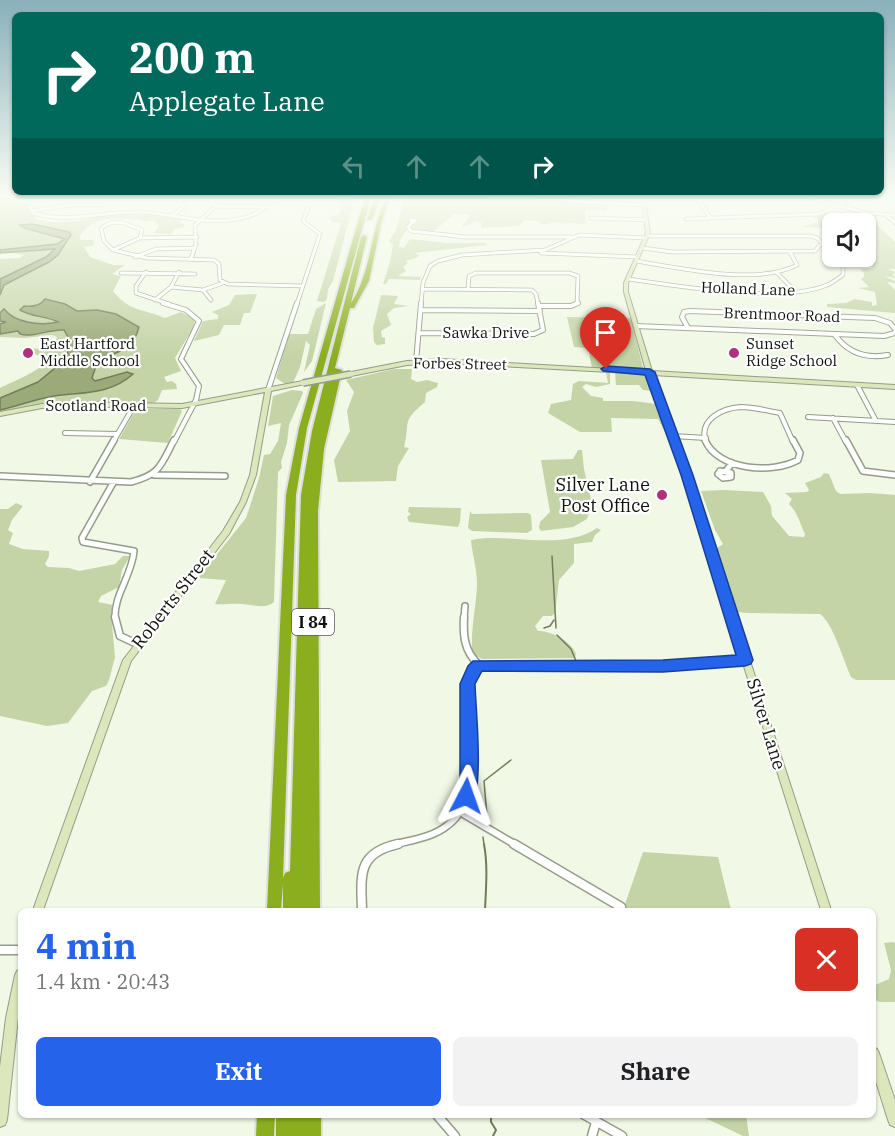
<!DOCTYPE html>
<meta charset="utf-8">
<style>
:root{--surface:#fff;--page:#f2f2f2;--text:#202124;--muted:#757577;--accent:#2563eb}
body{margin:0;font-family:"IBM Plex Serif",serif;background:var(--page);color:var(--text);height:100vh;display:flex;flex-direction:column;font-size:22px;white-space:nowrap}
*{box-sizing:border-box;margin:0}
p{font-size:20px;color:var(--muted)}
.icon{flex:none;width:33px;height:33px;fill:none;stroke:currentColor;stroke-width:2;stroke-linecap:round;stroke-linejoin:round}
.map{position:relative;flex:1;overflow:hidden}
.panel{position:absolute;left:18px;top:908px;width:858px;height:210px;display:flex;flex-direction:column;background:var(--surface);border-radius:9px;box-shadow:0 2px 4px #0004}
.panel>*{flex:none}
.top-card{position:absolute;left:12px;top:12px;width:872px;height:183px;border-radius:9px;box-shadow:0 2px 4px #0004;background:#00695c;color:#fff;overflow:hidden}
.tools{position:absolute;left:822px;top:213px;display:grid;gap:12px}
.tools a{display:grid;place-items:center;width:54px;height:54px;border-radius:9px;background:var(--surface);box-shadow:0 2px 4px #0004;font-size:30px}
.pin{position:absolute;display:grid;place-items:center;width:51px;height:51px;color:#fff;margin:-62px -26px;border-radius:50% 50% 50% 0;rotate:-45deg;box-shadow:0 0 6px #0007}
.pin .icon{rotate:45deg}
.me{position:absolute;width:66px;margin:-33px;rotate:4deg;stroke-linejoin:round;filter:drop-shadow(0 0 4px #0008)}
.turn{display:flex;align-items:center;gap:21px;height:126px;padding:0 18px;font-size:27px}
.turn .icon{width:78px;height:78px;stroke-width:2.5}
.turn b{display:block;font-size:42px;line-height:51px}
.lanes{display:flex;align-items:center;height:57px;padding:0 18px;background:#0003;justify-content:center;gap:30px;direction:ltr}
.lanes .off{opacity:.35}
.round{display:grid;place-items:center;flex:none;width:63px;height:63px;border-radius:9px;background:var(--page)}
.headline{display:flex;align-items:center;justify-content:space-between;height:102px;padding:0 18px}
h1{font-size:36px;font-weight:700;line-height:45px;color:var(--accent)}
.cta{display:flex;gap:12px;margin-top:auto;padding:12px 18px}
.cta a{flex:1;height:69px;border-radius:9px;background:var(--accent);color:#fff;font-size:24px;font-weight:700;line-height:69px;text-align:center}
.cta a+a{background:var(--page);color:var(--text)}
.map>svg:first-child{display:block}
.green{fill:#c5d4a7}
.water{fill:#9aaa78;stroke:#717d58;stroke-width:1.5}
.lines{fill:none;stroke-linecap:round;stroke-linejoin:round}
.stream-far1{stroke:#717d58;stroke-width:1.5}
.stream{stroke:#717d58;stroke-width:2}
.street-far4-casing{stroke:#959c8a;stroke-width:4.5}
.street-far3-casing{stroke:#959c8a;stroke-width:6}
.street-far2-casing{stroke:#959c8a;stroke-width:8}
.street-far1-casing{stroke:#959c8a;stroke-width:9}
.street-casing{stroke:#959c8a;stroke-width:11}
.secondary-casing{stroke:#959c8a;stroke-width:2}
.highway-casing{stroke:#dededd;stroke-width:4}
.street-far4{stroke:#fff;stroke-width:3}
.street-far3{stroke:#fff;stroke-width:4}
.street-far2{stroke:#fff;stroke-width:5}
.street-far1{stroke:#fff;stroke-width:6}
.street{stroke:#fff;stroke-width:8}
.secondary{fill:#dce7bc;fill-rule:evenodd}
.highway{fill:#8bae1e;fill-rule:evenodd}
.secondary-bridge-casing{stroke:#959c8a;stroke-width:8;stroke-linecap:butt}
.secondary-bridge{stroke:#dce7bc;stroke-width:5}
.route{fill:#2563eb;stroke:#184099;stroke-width:1.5}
.poi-dot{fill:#b1307b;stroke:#fff;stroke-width:2}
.labels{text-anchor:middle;stroke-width:4.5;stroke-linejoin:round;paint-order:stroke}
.far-street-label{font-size:15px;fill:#11140d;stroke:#fff}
.far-poi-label{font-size:15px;fill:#11140d;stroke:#fff;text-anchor:start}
.shield{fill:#fff;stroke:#585a56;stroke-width:1.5}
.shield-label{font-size:16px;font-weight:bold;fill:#11140d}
.poi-label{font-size:18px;fill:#11140d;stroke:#fff;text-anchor:end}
.street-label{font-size:18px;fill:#11140d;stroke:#fff}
</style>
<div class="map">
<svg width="895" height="1136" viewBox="0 0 895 1136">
<rect width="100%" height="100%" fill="#f1f8e5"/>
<path class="green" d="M10,197H27L18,202L32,203L28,210L38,216L33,218C64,229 93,215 125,213C145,212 166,216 186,218L179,222L184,224V227L175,229L170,234L154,233L159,226L154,220L143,222L141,220C117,218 92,214 79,238L81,240H93L94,245L84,247L90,257L113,265H125L112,274L121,276L113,291C130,312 141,308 165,318L181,312L194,319L195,325L175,358L181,371L164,377L167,382L172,381L176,384L177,389L162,390L158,400L154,403L59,402L0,412V388C12,382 41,370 47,361L46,358L23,350L29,347L37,349L54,343L57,337L52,335L25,338L0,337V259L20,258L24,255L14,253L17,251L54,249L46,257L11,275L53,256L58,247L0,252V200Z
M355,197L333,281L328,289L327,299L324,302L317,301L341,223L331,222L329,217L339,214L342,204L338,202L339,198Z
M402,197H489L608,204L606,211L585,209L586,224L553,222L543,225L539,221L524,220L520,226L481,228V222L475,221L467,226H462L470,215L454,214L429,235L407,229L400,240L399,247L404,248L410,239L446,243H485L487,245L414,253L419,255L418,257L406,261L408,263L403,267L406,271L398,276L421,277L420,280L389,279L386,284H383L390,262L393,245L389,241L396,230L402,208Z
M830,213L866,214L895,242V269H888L895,272L893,274L895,278L885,276L895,281V283L887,282L895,290V313L827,307V304L846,303L855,299L872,302V306L877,305L875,292L858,288L869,287L861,279L864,277V273L860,269L872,268L873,265L854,260L855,257L866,256V224H832V231L828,228L802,227L818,222L814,216Z
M257,294L250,313H244L240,325H224L219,335L194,341L203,321L218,319V315L212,312L229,305L235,295Z
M381,295L398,296L394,304L409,306L394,308L387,314L391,325L381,331L382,337L385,338V344L377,345L374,342L373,328Z
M326,303L312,361L304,372L310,345L306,341L300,367L293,383L285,384L276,378L289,334H308L316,309Z
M567,317L631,318L643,368H592L588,348L574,347Z
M394,369H412L411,379L417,382L427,380L438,383L437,387L426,393L425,402C400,423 411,421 404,447L409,448L398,466L396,481L338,482L334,460L350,431L347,411L354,392L346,380Z
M606,372L610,373V384L596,387L586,384L582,387L591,396L603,398V401H634L656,404L665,432L658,419L611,418L612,432H580L548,413L551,404L571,400L573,384L579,381L608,383Z
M615,372L646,375L654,399L651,391L643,390L639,385H616Z
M292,390L302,391L303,393L289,425L287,443L281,462L282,468L278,472L274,602C265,610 251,604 241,604C232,603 225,605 215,604L226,580L198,578L246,518L259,478L264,455L270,454L278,441L281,423L268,426L273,396Z
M136,409H180L182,411L168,443L119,439Z
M578,450H582L584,469L592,504L587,519L573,527L541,531L539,528L540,522L550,512L541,460L573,459Z
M824,473L829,474L836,491L840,494L870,493L895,495V680H856L851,677C844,662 833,623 820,614L747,613L737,612L734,607L717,548L723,544L715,530L701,491L724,490L763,492L771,506L772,516L789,536L804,537L805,534C800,524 798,513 789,504L792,499L785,493L807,492L809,490L805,483L821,477Z
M16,503L23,506L12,520L8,530L13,533L9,544L23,549L49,551V556L45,564L48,567L69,568L79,571L115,564L123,556H130L122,570L119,587L101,596L98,602L113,605L111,614L115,657L109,680L106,686L92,691L68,723L47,726L0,716V509H8Z
M409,507L461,508L460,522L458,527L409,522L407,517L411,514L408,512Z
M470,511L472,514L528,513L531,515L532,530L527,533L472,531L468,528Z
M597,528L601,530L595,535L592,542L574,544V563L559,580L555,613L552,616H543L535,626L538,631C552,631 571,641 576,654L575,658L482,659L473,654C469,637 477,603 477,583C477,568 472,554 471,540C507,532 563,552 597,528Z
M643,852L718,857L731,910H623Z
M893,942L895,943V1002H880L873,999V986L889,979L891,970L884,943Z
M699,1115H746L749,1136H743Z"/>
<path class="water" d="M32,224L69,232L71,235L58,255L49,262L4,285L0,295V279L46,257L55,249L0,253V250L57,244L65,239L24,228L20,225Z
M45,299L65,304L77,311L97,310L116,314L139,327C131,357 115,348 97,363L92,378L95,381L127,372L133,374C110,395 82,392 54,396C36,399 18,406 0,410V398L38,382L67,358L69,339L64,330C47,329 35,338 20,334L18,331L0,334V324L6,322L0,321V313L4,309C15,323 40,326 58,322C47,316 31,317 20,310L24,306C33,307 41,305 45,299Z"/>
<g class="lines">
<path class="stream-far1" d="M552,556L556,628
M544,628L550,626L554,620
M557,635L571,649L576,661
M487,817L484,781L511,760
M483,837L484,845"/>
<path class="stream" d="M484,844C488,866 486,887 485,910
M491,1114V1122L496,1130L493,1136"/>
<g class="street-far4-casing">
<path id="street-far4" d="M44,197H203
M45,197L30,208L33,213C68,224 103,211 139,212C170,213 200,224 231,220C248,218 266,212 275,197
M568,197L567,201L644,205
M670,197H727
M697,197L710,218
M807,197L866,213L895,215
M216,206L267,207
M31,211L71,205H102
M173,215L182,208L188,197
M886,215L895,223
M591,218L647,220
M686,219L819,214L851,200L849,197
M410,220H416L412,223Z
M121,222L142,230L140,238L113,250L104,241L101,228L110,223Z
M412,223L408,227L411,231L465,237H573
M647,236H811L817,238L832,254
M140,238L197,237
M642,248L673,252L815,251L822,243
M113,250L147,258L214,260L219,264L220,280L228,284L302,286
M541,253L638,257
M135,257L156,249L195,248
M191,259L196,244L195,225L216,206L219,197
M636,261C681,268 756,286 797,265L790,252
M146,272L136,286V293L169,304
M121,273L195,274
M777,273L796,292
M628,279C677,286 782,304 827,285C833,283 838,278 843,275V265L835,256
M171,287L203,290L211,300
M422,289L532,290L536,294L538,304
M468,289L469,276L476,273H569L578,276L577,304
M203,290L223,283
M155,300L171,287L179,272
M297,304L320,234L303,221L312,197
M421,304L423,283L430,266L438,261L462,255L545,250L579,235L646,238"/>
</g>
<g class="street-far3-casing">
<path id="street-far3" d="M163,303L186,310L199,321L181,359L199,386L196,400L174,442
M540,306H571L578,303
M421,310L540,311
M636,326L884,336L895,333
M688,328L682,317L684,312L690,311L875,318L890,323L895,329
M419,333L534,334L543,330L538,303
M835,335C848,353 866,359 888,355
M416,362L421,303
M857,385L876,421
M268,390L297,303
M808,417L895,422
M833,418L846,442
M65,433L117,434
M673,436L706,438
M113,442L134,406
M706,442C698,420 722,408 741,407C754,407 768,411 780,413L793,442"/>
</g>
<g class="street-far2-casing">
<path id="street-far2" d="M705,440C718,471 773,474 798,460L800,453L793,440
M846,440L863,471L895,475
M720,471L731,473V477L723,478L718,474Z
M726,471L732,463
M154,475L225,476
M0,476L131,482C160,475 161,465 174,440
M90,482L114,440
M113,483L82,538L83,542L134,551C132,575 114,595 115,618
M464,618L465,606"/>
</g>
<g class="street-far1-casing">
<path id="street-far1" d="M115,617L120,636L137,644
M464,617C463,636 464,651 479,665
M479,665L663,666L745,660
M460,812L516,845
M392,845C411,840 432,838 448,825C495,790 446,692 479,665"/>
</g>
<g class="street-casing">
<path id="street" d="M514,844L621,907
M362,910C361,875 357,853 398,844
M0,950H21
M436,1114L455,1136
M583,1114L622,1136
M592,1136L596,1122"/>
</g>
<g class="secondary-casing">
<path id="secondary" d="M644,197H648L646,205L650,233L628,283V292L652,371L895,385V389L653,375L686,464L831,910H821L680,464L647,374L441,363L407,365L351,376L348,374L351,372L407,361L441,359L646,371L624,292V283L646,233L642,205Z
M303,381L305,382V384L271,391L256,475L246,502L229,534L131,661L43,910H33L123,660L223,531L240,502L250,475L265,392L182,408L68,406L42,408L0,416V412L42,404L68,402L182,404Z
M21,969V1003L18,1018L7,1120L5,1125L0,1127V1067L6,1018L15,975L17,971Z
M873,1047L877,1049L879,1053L895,1100V1127L890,1125L888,1120L873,1072Z"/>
</g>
<g class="highway-casing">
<path id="highway" d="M365,197H371L307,428L296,495L283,878L285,873L290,871L301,495L312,431L361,237L364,235L367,237L351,303C372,271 370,231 386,197H390L381,224L369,281L354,308H350L335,368L342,370L324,449L318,511L320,910H283V884L281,910H267L286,495L299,428Z
M375,197H381L372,219L367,220Z
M257,1114H275L274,1136H256Z
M276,1114H321V1136H276Z"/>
</g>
<use href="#street-far4" class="street-far4"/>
<use href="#street-far3" class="street-far3"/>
<use href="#street-far2" class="street-far2"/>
<use href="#street-far1" class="street-far1"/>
<use href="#street" class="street"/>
<use href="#secondary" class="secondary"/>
<use href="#highway" class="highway"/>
<g class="secondary-bridge-casing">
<path id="secondary-bridge" d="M303,383L351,374"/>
</g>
<use href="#secondary-bridge" class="secondary-bridge"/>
</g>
<linearGradient id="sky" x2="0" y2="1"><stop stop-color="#89b0bb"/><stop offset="0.55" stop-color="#f9fcf3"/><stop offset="1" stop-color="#f9fcf3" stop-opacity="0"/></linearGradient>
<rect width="895" height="356" fill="url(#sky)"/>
<path class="route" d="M606,366L650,369L655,372L693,475L753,660L751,664L745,666L663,672L482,671L475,684C476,712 483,779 473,802L466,804L460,802L457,796L460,777V684L468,666L473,661L663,660L736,655L681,475L645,375L603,371L601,369Z"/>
<g class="poi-dot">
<circle cx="28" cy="353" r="6"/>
<circle cx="734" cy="353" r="6"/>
<circle cx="662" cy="495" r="6"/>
</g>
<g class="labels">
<g class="far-street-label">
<text transform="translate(748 289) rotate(2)" y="5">Holland Lane</text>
<text transform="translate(782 315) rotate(2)" y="5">Brentmoor Road</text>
<text x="486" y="338">Sawka Drive</text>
<text transform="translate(460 364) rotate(1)" y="5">Forbes Street</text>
<text x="96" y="411">Scotland Road</text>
</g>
<g class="far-poi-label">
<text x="40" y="349">East Hartford<tspan x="40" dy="17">Middle School</tspan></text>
<text x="746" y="349">Sunset<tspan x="746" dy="17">Ridge School</tspan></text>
</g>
<rect class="shield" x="292" y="609" width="42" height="26" rx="4.5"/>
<g class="shield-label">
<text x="313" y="628">I 84</text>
</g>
<g class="poi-label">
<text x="650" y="491">Silver Lane<tspan x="650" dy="21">Post Office</tspan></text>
</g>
<g class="street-label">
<text transform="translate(173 599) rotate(-52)" y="6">Roberts Street</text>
<text transform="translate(766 724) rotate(73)" y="6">Silver Lane</text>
</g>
</g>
</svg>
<div class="tools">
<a><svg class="icon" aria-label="sound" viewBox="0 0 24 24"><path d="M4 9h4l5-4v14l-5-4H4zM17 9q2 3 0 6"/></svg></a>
</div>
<div class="pin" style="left:606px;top:369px;background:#d93025"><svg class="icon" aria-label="arrive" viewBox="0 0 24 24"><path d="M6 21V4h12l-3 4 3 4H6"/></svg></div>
<svg class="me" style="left:466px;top:796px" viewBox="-20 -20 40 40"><path d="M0-17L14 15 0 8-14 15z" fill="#2563eb" stroke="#fff" stroke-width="4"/></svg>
<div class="top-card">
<div class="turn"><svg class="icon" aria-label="right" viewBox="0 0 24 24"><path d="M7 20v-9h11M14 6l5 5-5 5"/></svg><div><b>200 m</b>Applegate Lane</div></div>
<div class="lanes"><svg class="icon off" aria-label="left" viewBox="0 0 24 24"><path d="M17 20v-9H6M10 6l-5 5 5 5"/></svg><svg class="icon off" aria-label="ahead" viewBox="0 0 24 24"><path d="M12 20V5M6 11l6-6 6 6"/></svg><svg class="icon off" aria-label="ahead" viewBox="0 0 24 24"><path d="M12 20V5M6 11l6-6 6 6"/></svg><svg class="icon" aria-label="right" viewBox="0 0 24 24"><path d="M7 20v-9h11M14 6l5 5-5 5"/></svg></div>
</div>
<section class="panel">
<div class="headline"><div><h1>4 min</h1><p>1.4 km · 20:43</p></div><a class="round" style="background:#d93025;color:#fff"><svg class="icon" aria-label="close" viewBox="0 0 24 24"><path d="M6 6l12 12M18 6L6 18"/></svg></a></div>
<div class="cta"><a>Exit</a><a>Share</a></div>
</section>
</div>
